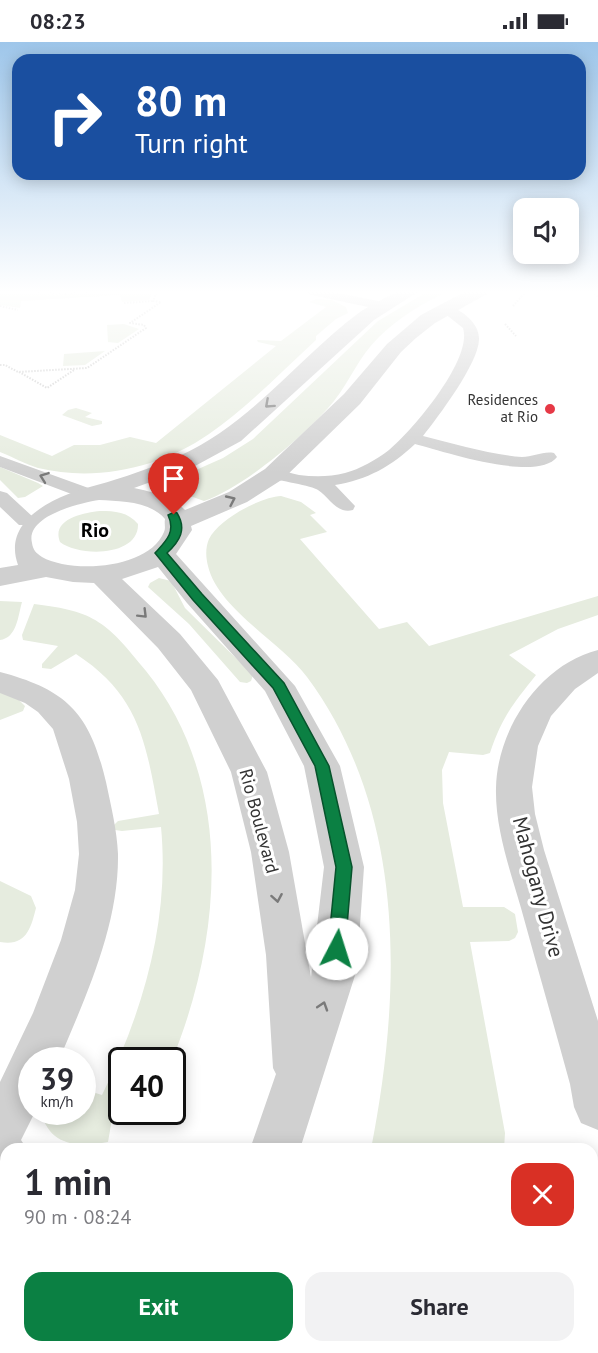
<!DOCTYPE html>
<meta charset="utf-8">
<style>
:root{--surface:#fff;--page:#f2f2f3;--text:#2b2b33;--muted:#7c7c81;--accent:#0b8043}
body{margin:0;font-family:"PT Sans",sans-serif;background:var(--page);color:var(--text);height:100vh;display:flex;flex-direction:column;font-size:22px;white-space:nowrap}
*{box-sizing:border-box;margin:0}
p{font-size:20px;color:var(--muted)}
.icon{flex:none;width:33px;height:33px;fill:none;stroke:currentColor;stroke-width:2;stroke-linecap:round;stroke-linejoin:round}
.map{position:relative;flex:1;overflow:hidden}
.side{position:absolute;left:0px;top:1101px;width:598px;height:210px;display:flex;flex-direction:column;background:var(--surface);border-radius:18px 18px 0 0;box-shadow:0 3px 15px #0003}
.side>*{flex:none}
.guide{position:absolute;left:12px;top:12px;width:574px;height:126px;border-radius:18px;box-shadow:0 3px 15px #0003;background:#1a4fa0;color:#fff;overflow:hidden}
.tools{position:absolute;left:513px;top:156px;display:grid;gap:12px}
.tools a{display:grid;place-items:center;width:66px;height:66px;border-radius:12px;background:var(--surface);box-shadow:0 3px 15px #0003;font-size:30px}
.speed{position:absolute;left:18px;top:1005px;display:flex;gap:12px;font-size:30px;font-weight:700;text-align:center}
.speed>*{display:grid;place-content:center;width:78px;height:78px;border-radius:50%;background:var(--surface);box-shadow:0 3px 15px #0003;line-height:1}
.speed small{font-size:15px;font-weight:400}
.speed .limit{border:3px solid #111;border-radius:9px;background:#fff;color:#111}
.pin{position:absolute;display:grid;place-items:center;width:51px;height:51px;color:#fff;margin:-62px -26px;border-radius:50% 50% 50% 0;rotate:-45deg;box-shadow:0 0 6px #0007}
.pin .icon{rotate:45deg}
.me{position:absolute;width:66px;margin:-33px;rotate:5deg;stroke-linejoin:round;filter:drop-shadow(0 0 4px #0008)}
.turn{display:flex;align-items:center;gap:21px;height:126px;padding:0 24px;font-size:27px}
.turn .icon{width:78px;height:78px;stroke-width:2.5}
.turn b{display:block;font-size:42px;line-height:51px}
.round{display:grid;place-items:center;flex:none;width:63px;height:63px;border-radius:18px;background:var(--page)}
.overview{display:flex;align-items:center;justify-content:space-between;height:102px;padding:0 24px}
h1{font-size:36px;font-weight:700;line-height:45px}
.primary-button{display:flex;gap:12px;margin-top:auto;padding:12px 24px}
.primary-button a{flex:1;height:69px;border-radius:18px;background:var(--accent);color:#fff;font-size:24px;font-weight:700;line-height:69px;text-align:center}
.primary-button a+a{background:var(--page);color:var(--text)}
.status{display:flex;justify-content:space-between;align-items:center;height:42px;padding:0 30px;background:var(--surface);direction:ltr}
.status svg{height:16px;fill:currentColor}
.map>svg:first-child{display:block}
.green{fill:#e6ecdf}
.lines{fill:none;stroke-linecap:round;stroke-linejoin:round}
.path{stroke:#cdcdcd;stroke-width:2;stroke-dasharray:1.5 1.5;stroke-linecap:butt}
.service{fill:#d0d0d0;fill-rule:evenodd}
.minor{fill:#d0d0d0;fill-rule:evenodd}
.tertiary{fill:#d0d0d0;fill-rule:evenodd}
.oneway{stroke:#7a7a7a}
.route{fill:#0b8043;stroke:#07532c;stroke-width:1.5}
.poi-dot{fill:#e63946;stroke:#fff;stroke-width:2}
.labels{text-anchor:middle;stroke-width:6;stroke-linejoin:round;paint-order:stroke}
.far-poi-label{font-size:15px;fill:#333;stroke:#fff;text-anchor:end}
.street-label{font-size:18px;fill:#333;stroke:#fff}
.neighbourhood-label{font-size:20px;font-weight:bold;fill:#000;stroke:#fff}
.near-street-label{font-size:21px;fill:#333;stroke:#fff}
</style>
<div class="status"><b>08:23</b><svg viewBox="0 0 49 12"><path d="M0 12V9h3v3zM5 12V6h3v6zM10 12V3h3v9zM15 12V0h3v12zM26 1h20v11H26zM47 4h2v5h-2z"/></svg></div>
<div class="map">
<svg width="598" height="1311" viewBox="0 0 598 1311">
<rect width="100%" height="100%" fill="#fff"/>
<path class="green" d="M112,248H154L149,258L122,260L120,253L21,259L20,266L0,263V252L5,249L57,253Z
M430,248H451C425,260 399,275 379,295C359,314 350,339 334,359C307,392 243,446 204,459L168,446L169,440L223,416L253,397L378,279Z
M316,257L332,258L346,265L348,271L336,277L316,294V298C281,330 247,366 209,392C160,426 96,440 38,426C25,422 13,415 0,410V393L52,414L74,403H100L130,395L156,401L276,304L258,300L257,298L281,299L326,265L309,260Z
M124,282L139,287L118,301L108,300L107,283Z
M105,309L85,323L63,324L64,312Z
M76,366L92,371L85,375L102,379V382L92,384L62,373L68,368Z
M0,425L38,441L43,444L25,455L18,456L0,438Z
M281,454L301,460L316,471L310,473L327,490L300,497L379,587L407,580L429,604L598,554V573L558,587L509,613L536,633C513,662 502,675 490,711L483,713L449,710L442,728L443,761L463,865H504L515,872L518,890L515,896L509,899L470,900L505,1091L504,1107H371C402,949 407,770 307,635C281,600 218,567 208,524C206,516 205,506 209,497C218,478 260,455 281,454Z
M100,469C115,469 128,470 138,482C139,515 79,515 60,500C51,477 83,471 100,469Z
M159,536L171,539L185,566L253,633L251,639L247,641L240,640L189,582L148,545L150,541Z
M0,559L22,560C18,574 17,596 0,598Z
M34,562C96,569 107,581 146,629C235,740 223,893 172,1018H122L121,1068L113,1071L108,1100C78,1105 50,1105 41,1070H82L83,1047L102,1053C143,970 170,878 161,785L122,789L115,788L114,783L118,779L159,772C146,701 140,654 76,612L51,627L42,626V622L58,604L23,598L22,593Z
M0,650L15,654L25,664L23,669L0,678Z
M0,839L31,854L36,866C31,886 26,905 0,900Z"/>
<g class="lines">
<path class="path" d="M11,248L64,252L107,248
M586,248L598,254
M0,251L5,248
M124,261L153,259
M0,264L18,268
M513,264L527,248
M505,282L516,294
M0,323H5L18,330L87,326L146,286L144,283L130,281L161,260L153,259L158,248
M19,330L47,346L74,328"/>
<path class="service" d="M301,248H324L387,261L389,264L382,268L307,252Z
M446,263C461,267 480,281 479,298C478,322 438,375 423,394C455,402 488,412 522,415C533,415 543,409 554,411L557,415C537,441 442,409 415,402C392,424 367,438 335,443L355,464L353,468C336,472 330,456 318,448C313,444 277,438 268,436L265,432L268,428C278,426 289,431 299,433C314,435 330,435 345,431C360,427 376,418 389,408C413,388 473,317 463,286L439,267Z
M0,414L94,448L97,452L94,456H82L0,425Z
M0,449L7,451L33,475L36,479L33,483H19L0,465Z"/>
<path class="minor" d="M598,608V631L575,647L551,674L538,704L532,745L535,772L544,808L598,979V1088L581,1081L574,1065L570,1042C554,983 537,925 521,866C510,828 495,786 496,746C497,688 539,623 598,608Z
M0,630C68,648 90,672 106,740C111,764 117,788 118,812C119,883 86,954 59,1018H32V1070H35L21,1098L27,1107H6V1142L0,1139V1040L33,971L61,898L75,848L79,812L77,780L69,737L53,687L38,670L25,661L0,651Z
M598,1212V1311H504L501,1305H592V1215Z
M0,1244L6,1246V1303L0,1301Z
M210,1305H269L272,1311H213Z"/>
<path class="tertiary" d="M400,248H421L374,278L241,399L195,424L134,446C152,450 172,454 185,468L229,450L265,427L344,352L387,302L421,273L468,248H490L487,252L435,281L416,296L401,310L360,362L283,437L247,460L191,484L192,488L176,512L295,644L340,724L364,825L357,927L300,1107H250L276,1032L273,1026L266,913L251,810L231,730L191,648L158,606L94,541L73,540L46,535L0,544V526L18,523C0,473 66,451 97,443C123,436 153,425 179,414C251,382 298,316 360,270C372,262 387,255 400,248ZM99,458C120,459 150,459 165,477C164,482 166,486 164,490C149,527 72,532 42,515C36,511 33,508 32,501C25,474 80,461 99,458ZM158,525L187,561L265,649L304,724L324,825L311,935L289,810L267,730L218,638L180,592L122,537Z
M165,1305H223L220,1311H162Z"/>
</g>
<defs><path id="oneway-chevron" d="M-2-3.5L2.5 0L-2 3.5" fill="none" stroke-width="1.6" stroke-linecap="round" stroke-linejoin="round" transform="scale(1.5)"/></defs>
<g class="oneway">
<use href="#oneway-chevron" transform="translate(269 362) rotate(138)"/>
<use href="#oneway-chevron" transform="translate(44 435) rotate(-160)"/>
<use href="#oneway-chevron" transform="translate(231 458) rotate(-25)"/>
<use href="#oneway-chevron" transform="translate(143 572) rotate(45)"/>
<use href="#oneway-chevron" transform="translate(277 856) rotate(80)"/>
<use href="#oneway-chevron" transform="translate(323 964) rotate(-72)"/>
</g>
<linearGradient id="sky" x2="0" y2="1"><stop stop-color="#9ec6ea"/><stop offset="0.58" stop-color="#fff"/><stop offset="1" stop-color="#fff" stop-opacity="0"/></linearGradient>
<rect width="598" height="431" fill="url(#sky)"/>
<path class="route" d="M174,470L177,471C187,487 180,499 167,511L202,552L284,641L329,724L352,825L345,907L343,912L337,914L330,912L328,907L336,825L315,724L273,646L193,558L155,511C166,499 176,490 168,473Z"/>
<circle class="poi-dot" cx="550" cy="367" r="6"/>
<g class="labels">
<g class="far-poi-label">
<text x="538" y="363">Residences<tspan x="538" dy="17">at Rio</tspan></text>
</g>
<g class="street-label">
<text transform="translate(259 779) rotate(75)" y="6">Rio Boulevard</text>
</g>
<g class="neighbourhood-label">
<text x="95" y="495">Rio</text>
</g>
<g class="near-street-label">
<text transform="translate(538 845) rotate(75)" y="7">Mahogany Drive</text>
</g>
</g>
</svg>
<div class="tools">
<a><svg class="icon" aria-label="sound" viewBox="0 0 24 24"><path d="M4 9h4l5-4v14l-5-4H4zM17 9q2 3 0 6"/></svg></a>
</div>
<div class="speed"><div>39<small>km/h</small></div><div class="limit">40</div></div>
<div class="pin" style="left:174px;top:473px;background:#d93025"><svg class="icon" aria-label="arrive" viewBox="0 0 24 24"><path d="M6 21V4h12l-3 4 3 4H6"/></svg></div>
<svg class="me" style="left:337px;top:907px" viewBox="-20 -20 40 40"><circle r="19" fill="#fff"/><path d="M0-13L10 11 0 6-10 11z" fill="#0b8043"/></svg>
<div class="guide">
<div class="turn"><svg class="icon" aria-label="right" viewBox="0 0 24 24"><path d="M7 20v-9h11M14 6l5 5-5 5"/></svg><div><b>80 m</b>Turn right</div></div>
</div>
<section class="side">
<div class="overview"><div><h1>1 min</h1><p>90 m · 08:24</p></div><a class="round" style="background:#d93025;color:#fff"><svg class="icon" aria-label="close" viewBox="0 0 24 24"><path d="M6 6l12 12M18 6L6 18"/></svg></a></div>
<div class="primary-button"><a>Exit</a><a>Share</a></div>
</section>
</div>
